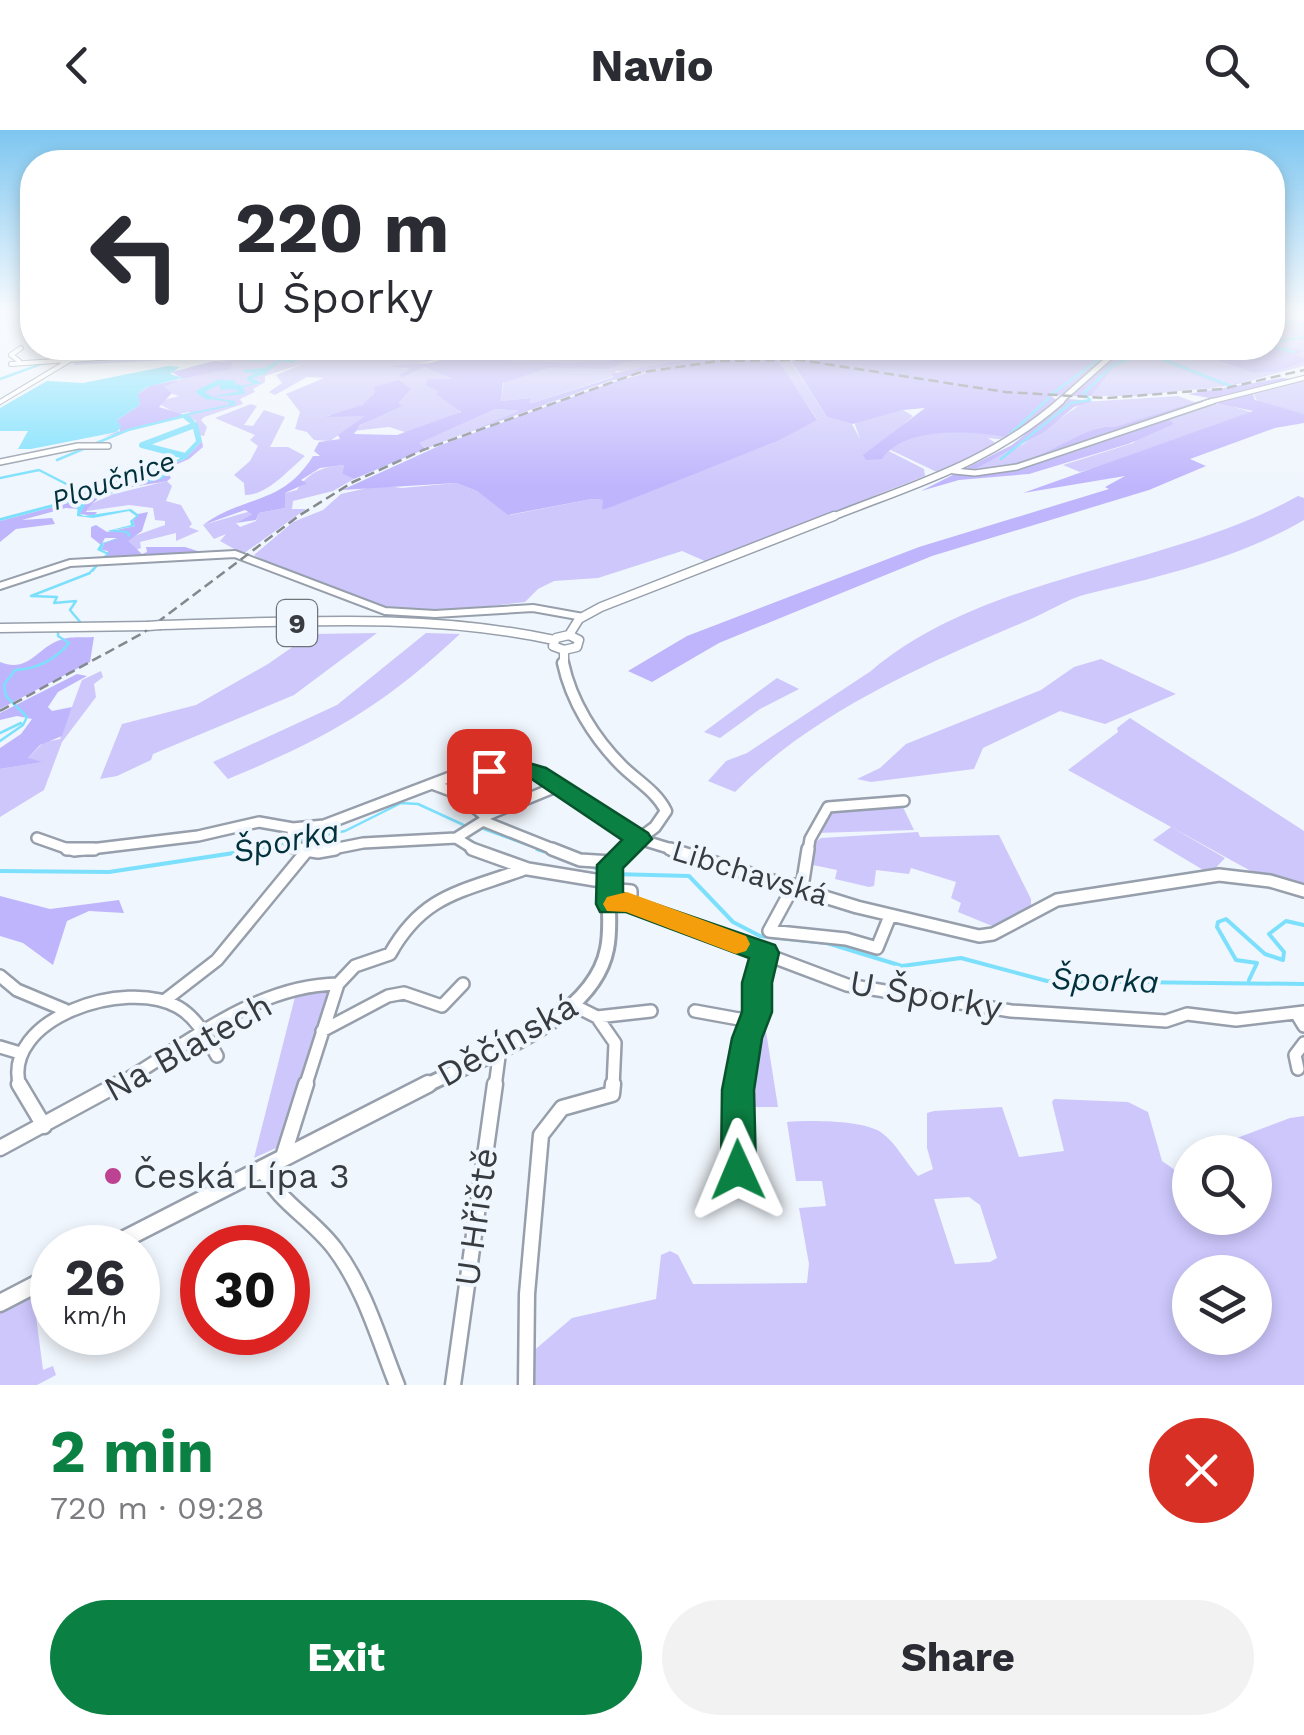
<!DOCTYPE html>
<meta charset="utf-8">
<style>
:root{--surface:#fff;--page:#f2f2f3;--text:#2b2b33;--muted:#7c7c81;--accent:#0b8043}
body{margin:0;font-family:"Work Sans",sans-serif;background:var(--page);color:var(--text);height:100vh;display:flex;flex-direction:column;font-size:38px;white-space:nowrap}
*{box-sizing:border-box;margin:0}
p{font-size:32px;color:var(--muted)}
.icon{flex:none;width:55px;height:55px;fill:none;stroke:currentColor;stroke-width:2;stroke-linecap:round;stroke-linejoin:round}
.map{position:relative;height:1255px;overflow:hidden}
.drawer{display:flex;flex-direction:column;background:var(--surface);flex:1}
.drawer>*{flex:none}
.guide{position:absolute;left:20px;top:20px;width:1265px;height:210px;border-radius:40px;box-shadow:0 5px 15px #0003;background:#fff;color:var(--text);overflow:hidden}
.fabs{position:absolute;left:1172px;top:1005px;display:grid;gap:20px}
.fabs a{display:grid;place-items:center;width:100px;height:100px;border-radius:50%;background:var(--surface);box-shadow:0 5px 15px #0003;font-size:50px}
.speed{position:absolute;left:30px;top:1095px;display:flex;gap:20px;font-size:50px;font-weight:700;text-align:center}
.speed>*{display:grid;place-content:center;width:130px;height:130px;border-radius:50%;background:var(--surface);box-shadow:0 5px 15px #0003;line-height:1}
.speed small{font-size:25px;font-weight:400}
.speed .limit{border:15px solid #d22;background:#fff;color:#111}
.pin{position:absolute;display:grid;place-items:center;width:85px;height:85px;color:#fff;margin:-42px;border-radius:20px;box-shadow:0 5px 15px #0006}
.me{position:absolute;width:110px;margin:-55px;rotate:359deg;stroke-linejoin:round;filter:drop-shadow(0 0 8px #0008)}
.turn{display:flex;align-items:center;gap:35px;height:210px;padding:0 50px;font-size:45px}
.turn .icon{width:130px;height:130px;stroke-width:2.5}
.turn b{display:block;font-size:70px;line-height:85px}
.round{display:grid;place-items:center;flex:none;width:105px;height:105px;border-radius:52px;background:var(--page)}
.overview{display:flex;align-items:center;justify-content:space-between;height:170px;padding:0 50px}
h1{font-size:60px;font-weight:700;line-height:75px;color:var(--accent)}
.action{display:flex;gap:20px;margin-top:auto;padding:20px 50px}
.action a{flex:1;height:115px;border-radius:60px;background:var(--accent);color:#fff;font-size:40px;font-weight:700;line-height:115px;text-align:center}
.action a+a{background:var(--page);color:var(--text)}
header{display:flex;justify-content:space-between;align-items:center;height:130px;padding:0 50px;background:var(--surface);font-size:45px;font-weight:700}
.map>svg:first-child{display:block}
.green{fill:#cdc7fc;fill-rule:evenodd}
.forest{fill:#bfb5fd}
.water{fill:#7ce0fc}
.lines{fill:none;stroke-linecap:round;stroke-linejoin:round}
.stream-far1{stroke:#7ce0fc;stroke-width:2.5}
.stream{stroke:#7ce0fc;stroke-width:4}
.river-far1{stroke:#7ce0fc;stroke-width:5}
.river{stroke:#7ce0fc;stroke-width:6}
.minor-far5-casing{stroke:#969fab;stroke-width:6}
.minor-far4-casing{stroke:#969fab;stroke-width:8}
.minor-far3-casing{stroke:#969fab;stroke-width:10}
.minor-far2-casing{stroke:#969fab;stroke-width:14}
.minor-far1-casing{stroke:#969fab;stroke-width:16}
.minor-casing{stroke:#969fab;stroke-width:19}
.major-far5-casing{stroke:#969fab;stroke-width:8}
.major-far4-casing{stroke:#969fab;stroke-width:9}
.major-far3-casing{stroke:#969fab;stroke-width:11}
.major-far2-casing{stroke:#969fab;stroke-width:15}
.major-far1-casing{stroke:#969fab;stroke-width:18}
.major-casing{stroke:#969fab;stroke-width:21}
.minor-far5{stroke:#fff;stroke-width:4}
.minor-far4{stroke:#fff;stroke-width:5}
.minor-far3{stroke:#fff;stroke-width:6}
.minor-far2{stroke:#fff;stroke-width:9}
.minor-far1{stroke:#fff;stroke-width:11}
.minor{stroke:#fff;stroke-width:14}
.major-far5{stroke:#fff;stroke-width:5}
.major-far4{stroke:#fff;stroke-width:6}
.major-far3{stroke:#fff;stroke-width:8}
.major-far2{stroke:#fff;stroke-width:10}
.major-far1{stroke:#fff;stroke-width:12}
.major{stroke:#fff;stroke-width:16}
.rail{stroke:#84898e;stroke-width:2.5;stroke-dasharray:10 5;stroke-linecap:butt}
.major-bridge-casing{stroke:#969fab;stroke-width:11;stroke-linecap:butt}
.major-bridge{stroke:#fff;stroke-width:8}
.route{fill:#0b8043;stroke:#07532c;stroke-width:2.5}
.slow{fill:#f59e0b}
.poi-dot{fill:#bd4292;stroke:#f0f6fd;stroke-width:4}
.labels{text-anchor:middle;stroke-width:8;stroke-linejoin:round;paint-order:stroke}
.far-water-label{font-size:28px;font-style:italic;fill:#00313c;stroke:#f0f6fd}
.shield{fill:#f0f6fd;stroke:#6f7479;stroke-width:2.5}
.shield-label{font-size:28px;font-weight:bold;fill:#383c40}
.street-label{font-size:30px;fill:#383c40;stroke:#f0f6fd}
.water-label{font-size:32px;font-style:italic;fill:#00313c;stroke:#f0f6fd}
.near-street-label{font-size:35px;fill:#383c40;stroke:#f0f6fd}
.near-poi-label{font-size:35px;fill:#383c40;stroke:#f0f6fd;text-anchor:start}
</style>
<header><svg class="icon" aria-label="back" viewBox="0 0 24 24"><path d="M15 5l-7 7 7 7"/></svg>Navio<svg class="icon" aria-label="search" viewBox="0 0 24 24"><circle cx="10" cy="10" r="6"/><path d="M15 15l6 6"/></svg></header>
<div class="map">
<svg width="1304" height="1255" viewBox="0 0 1304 1255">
<rect width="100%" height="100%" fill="#f0f6fd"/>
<path class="green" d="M1286,187L1304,191V230L1292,228V221L1273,216L1272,190Z
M189,218L224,221L223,227L259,218H341L336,220L337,226L348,223L343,218H651L654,221L677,218H815L804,225L701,226L630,242L616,241L615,246L532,273L529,272L530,268L501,271L504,251L497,253L553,233L476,230L511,223L484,219L399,238L411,239L401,245L402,248L424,237L452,249L460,284L408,303L389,297L353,301L410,258C382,247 377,267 360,276C349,282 338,284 326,286H366L330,311L314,310L307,302L295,299L300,282L286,264L324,248L307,247L275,265L269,262L282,253L276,245L305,233L265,246V252L253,259L255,262L240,269L243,274L204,287L201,290L207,297L204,306L198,305L196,291L187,286L190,282L177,284L161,275L164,270L179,266L157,259L226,231L177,225L168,230L73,235L80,229L135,227Z
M1161,218H1182L1253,243L1275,242L1304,232V236L1232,255L1153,223Z
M1143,224L1226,256L1135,266H1088L1113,237Z
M776,230H790L827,287L852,294L860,309L854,292L903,280L913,286L879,316L924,339L925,346L707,432L682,421L598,448L554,451L538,459L525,472L465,479L388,480L348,472L254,425L293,392L323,380L341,364L380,355L402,358L456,353L477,361L510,385L592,369L603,370L606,379L620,371L618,364L685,347L778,311L817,289Z
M1304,250V284L1258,272L1252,262Z
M1178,266L1197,273L1114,297C1095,294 1081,309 1064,316C1035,328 1003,340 971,340L1025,313L1084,272Z
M1220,273L1251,282L1094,338L1080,342L1063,335L1133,313L1138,307L1173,294L1165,289Z
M251,274L257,276L244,295L253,296L264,280L285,287L270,317H288L305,326C287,341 268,365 245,365L244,353L234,345L250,331L258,316L250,310L255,305L215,288Z
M496,279L520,281L435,315L426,318L418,313Z
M1024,288L1007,310L988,308L997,314L939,343L882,316L899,301Z
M344,335L342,344L354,349L333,361L293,371L292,379H306L243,424L220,411L226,404L214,409L203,395L251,381L252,384L236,393L240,397L256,391L259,383L285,378V363L297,360C309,342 321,337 344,335Z
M167,351L172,356L166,371L181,375L192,394L189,397L199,401L176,411V403L140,412L141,418L128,423L126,409L165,395V391L155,390L153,378L129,375L87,381L89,375L110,365Z
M1298,366L1304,368V390C1239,428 1159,447 1087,464C1067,469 1044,484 1024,492C923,535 813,583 735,662L708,651L726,631L747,623L871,541C984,444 1170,438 1298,366Z
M377,503L294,565L153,624L151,630L117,646L100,649L122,594L196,575L268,534L311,504Z
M426,503L460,504C382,577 327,608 228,649L213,632L337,575Z
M1101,529L1176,564L1105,594L1060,581L983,618L974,639L871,652L857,649L880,638L906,614L1041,560L1074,537Z
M101,541L103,547L94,554L96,567L62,612L44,660L0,687V639L42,632L27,629L44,612L60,609L82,550Z
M777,548L799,559L760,579L720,608L704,602Z
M1130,588L1304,701V757L1258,745L1068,640L1118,602L1117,598Z
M902,675L914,700L816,703L829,681Z
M1171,697L1225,728L1210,744L1153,710Z
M918,702L920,707L999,705L1031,769V777L997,798L958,782L961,773L951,768L956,752L911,738L909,744L876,740L874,756L869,757L835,749L837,740L813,735L812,715L821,708Z
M332,858L276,1018L254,1028L296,863Z
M760,893L765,895L778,977H742L755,894Z
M1054,969L1128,972L1148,982L1162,1031C1191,1051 1190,1052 1190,1088H1255V1022H1200L1290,988L1304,986V1255H531V1223L572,1188L656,1169L661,1125L670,1121L678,1125L693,1154L807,1153L809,1134L799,1078L826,1076L822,1051H796L787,992C809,990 865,990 882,1003C896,1013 906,1033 918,1046L933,1039L927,1018V983L934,981L1002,977L1019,1027L1064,1021L1052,972ZM969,1067L980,1075L997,1128L990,1132L955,1134L934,1069ZM1190,1142H1255V1208H1190Z
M52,1154V1177L36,1186L43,1240L53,1236L56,1245L37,1255H0V1181Z"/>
<path class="forest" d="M1273,216L1304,220L1296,225L1304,228V232L1275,242L1253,243L1182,218L1219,227L1223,225L1202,218L1223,223Z
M815,218H1117L1062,266L1051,265L1056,270L1012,308C975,301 904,295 882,329L866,330L863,325L925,278L903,280L852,294L827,287L790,229H777L817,290L778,311L606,379H602L603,370L592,369L508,385L477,361L456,353L342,360L441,315L613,252L676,235L610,251L453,308L519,281L496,279L419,313L425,318L435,315L354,349L342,344L344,335L320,338L301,350L307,353L285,363V378L259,383L256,390L236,393L252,384L245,380L203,395C245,364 282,376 313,326H320L314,321L319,312L340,309L338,305L365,286L325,287L362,275L375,263L374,257L399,250L411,259L398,273L402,276L360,295L354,304L397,305L461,282L436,264L438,261L425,255L428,249H452L424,237L402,248L400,245L410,239L389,236L430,233L461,224L537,223L556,219L606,224H500L475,229L570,233L664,227L625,232L609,239L548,238L503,253L501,271L531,268L529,272L532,273L614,247L611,244L701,226L810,224Z
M1124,218L1115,230L1161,218L1153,223L1232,255L1282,244L1199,261L1195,260L1225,256L1143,224L1113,237L1091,266H1070Z
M214,231L232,232L231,239L184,248L164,257L172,263L159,277L182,284L180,288L103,307L120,301L117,290L140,275L137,265L149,256L183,249L172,242Z
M1282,248L1304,250L1252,262L1255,270L1304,284V293L1275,298L1190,329L1206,336L1149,360L932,426L719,513L652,552L628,541L687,506L919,417L1109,359L1105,357L1125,346L1023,363L1253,281L1215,273L1167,288L1174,294L1128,314L1029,344L959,350L921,361L1012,315L1068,269L1093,271L1074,277L1044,302L973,340C994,338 1015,334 1035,327C1058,319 1094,293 1114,297L1209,268L1188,264Z
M202,311L203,317L189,329L166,339L171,348L167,351C140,357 99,357 86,382H97L94,386L80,384L84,373L78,371L79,379L66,378L22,390L52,388L55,394L16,399L0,412V391L72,372L83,363L112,358L148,342L162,345L159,348L166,344L153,341L185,329Z
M148,382L142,401L128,411L142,424L147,422L146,417H185L204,423L103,431L108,421L102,420L104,413L117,408H105L101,415L91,407V397L96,395L107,402L135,396L133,391L138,384Z
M94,507L90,532L0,579V532C28,544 38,517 60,510C69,506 83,508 94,507Z
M77,544L87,546L58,562L48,577L52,581L72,577L62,606L40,615L28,628L43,632L0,639V618L21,604L32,589L17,586L0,590V583Z
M0,766L50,779L119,770L124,783L89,781L67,791L53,835L23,813L0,806Z"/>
<path class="water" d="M211,218L233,223L267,218L232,227L247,226L260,230C274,222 286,220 303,228L292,233L281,231L265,244L252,248L261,253L243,257L245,264L210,267L235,271V275L189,285L198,295L202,311L185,329L153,341L166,344L164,348C145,355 126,350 111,359L116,361L114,363L82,371L85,375L80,384L84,386L131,379L139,385L133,391L135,396L114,400L128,401L131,406L104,413L102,420L109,423L93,442H89L106,424L97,420L101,413L127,407V403L107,401L131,395L130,391L136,386L129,381L93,388L77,386L78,371L112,363L107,361L110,356L83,363L72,372L0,391V388L72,369L75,363L179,329L196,311L192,295L179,285L228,275L230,272L203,268L237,262L239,256L252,254L246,248L279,230L299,228L276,224L259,231L226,229V221Z
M168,236L180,237L170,244L183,248L147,257L138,264L140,275L117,290L121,297L117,302L31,319H18L28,301H0V278L47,251L83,253Z"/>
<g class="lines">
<path class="stream-far1" d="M0,186L13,181
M1272,187L1304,195
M1275,212L1304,207
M1272,216L1294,222
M1183,218L1220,229
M1204,218L1229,226
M1146,223L1233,257
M262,243L244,241L267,239
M0,249L44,233
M1052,264L1114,218
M1008,306L1049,268
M94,314L128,300L181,287
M1001,329L1071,273L1090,270L1084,263L1112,236L1155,218
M57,330L88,317
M0,348L39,340L82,362
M81,493L70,480L76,471L54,473L57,467L31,466L90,443
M0,603L21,593
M0,611L23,595L27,587L6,566L4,555L15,540C37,539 55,530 69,513L58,506V500
M481,698L544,721
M296,711L345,701L401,673L418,674L468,697
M249,721L289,712"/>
<path class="stream" d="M537,719L549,723
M590,736L606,742
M0,741L109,742L260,719
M613,744L689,746L733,792L760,806L827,813L902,836L961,828L1047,851L1304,854
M1249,850L1257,833L1236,830L1217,797L1218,792L1226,789L1265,824L1283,830L1284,822L1269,804L1286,791L1304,795"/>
<path class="river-far1" d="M208,267L199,262L219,252L233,253L222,257H239"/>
<path class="river" d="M185,326L142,315L195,295"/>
<g class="minor-far5-casing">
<path id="minor-far5" d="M19,231L11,225L21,218
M11,234L129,226L181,218
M0,272L90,218
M1205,273L1304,248"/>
</g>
<g class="minor-far4-casing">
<path id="minor-far4" d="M0,332L78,316H108
M954,341L975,343L1017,337L1213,271"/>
</g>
<g class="minor-far3-casing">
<path id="minor-far3" d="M0,456L70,433L235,424L385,481L435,484L533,478L583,487"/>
</g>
<g class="minor-far2-casing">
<path id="minor-far2" d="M432,654L456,663L485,686L483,691L558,721
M485,686L556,657
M293,698L290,717L313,721
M37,708L74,721L198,706L259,692L293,698L324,695L450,647L511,639L538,643L639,709L678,721
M456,708L483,691
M323,721L363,713L456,708L477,721
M808,721L810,709L828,677L904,671"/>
</g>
<g class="minor-far1-casing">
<path id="minor-far1" d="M67,719H94
M299,719L318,722L335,719
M472,719L528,739L607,752
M552,719L580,730L612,732
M670,719L857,777L979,806L993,804L1057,770L1219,745L1270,751L1304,761
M794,755L769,801L846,809L877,818L890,786
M802,757L808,719
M608,759L631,761V770L627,772
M609,775L627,772L847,855L1011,881L1166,891L1187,884L1236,890L1304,882
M0,846L17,860L65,880
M164,871L217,830L305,723
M577,877L597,887L651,881
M695,881L739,889L754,887L765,823
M1296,883L1304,896
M597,887L615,913L613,957
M322,901L388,866L404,863L442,876L463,854
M0,917L20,923
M1298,939L1295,925L1304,913
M20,957C0,889 126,847 178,877C197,888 207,908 217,926
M114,957C184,917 254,855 338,854L355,836L390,824C424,763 463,762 524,739
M305,957L338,854
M495,957L500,919
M739,957L754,887"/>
</g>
<g class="minor-casing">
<path id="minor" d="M19,954L44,996
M0,1018L118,954
M283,1027L306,954
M262,1038C279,1073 313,1089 335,1119C365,1159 379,1210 397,1255
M738,1039L739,954
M453,1255L495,954
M526,1255L527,1164L541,1005L562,978L612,964L613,954"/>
</g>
<g class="major-far5-casing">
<path id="major-far5" d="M1066,266L1120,218
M1058,273L1064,268"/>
</g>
<g class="major-far4-casing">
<path id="major-far4" d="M827,389C915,354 989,334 1061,271"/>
</g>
<g class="major-far3-casing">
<path id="major-far3" d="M161,495C293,492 424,482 554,510
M0,498L148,496
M569,505L579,489L601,477L834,386
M569,505L579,510L577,517L564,520L553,516L556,508Z
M564,535V520"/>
</g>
<g class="major-far2-casing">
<path id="major-far2" d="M563,533C571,571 594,608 622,636C637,651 656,661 666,681L655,697L623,721"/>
</g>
<g class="major-far1-casing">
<path id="major-far1" d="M423,957C484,926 593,891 607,819C613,791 605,763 610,735L626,719"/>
</g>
<g class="major-casing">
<path id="major" d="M107,1118L428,954
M0,1173L52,1146"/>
</g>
<use href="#minor-far5" class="minor-far5"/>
<use href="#minor-far4" class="minor-far4"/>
<use href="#minor-far3" class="minor-far3"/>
<use href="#minor-far2" class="minor-far2"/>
<use href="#minor-far1" class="minor-far1"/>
<use href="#minor" class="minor"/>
<use href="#major-far5" class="major-far5"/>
<use href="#major-far4" class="major-far4"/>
<use href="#major-far3" class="major-far3"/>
<use href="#major-far2" class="major-far2"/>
<use href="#major-far1" class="major-far1"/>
<use href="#major" class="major"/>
<path class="rail" d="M0,581L143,503L300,385L353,352L423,320L638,243L718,231L800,230L1005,262L1107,268L1222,259L1304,240"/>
<g class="major-bridge-casing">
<path id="major-bridge" d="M148,496L161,495"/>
</g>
<use href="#major-bridge" class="major-bridge"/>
</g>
<linearGradient id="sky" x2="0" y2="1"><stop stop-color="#7dc6f0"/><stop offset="0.51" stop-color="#f8fbfe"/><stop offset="1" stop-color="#f8fbfe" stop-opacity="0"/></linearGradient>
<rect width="1304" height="356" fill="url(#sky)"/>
<path class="route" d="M522,631L546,638L648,703L652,709L623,738V763L775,815L779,823L772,853V882L762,908L754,960L756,1040L751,1051L738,1056L726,1051L721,1040L722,960L732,908L742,882V853L749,828L626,782H600L596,774L597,735L622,710L530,648H489L477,641L489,634Z"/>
<path class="slow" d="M627,762L746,806L750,814L746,821L736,824L626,782L607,781L603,774L607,767Z"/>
<circle class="poi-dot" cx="113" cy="1046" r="10"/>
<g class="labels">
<g class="far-water-label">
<text transform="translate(113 350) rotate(-19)" y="10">Ploučnice</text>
</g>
<rect class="shield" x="277" y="470" width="40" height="46" rx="8"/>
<g class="shield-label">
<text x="297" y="503">9</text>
</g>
<g class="street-label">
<text transform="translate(750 743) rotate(17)" y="10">Libchavská</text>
</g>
<g class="water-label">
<text transform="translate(286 711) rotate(-12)" y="11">Šporka</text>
<text transform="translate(1105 850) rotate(2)" y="11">Šporka</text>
</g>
<g class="near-street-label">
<text transform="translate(926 865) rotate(10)" y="12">U Šporky</text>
<text transform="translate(507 910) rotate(-29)" y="12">Děčínská</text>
<text transform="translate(188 917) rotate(-29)" y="12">Na Blatech</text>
<text transform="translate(476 1087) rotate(-82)" y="12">U Hřiště</text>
</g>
<g class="near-poi-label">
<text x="133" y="1058">Česká Lípa 3</text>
</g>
</g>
</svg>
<div class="fabs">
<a><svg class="icon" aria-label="search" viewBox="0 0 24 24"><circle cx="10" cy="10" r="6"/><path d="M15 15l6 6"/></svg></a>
<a><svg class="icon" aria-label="layers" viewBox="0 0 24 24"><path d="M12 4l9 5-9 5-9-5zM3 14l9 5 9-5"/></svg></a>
</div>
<div class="speed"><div>26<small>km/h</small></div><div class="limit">30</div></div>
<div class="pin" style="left:489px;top:641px;background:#d93025"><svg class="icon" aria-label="arrive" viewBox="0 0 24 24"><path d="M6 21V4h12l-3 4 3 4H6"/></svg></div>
<svg class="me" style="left:738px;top:1040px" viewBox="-20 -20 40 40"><path d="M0-17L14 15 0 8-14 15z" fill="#0b8043" stroke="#fff" stroke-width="4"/></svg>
<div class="guide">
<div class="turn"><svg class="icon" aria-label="left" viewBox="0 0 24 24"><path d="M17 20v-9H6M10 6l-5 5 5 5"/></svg><div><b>220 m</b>U Šporky</div></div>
</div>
</div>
<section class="drawer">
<div class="overview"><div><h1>2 min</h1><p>720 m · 09:28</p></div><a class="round" style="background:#d93025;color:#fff"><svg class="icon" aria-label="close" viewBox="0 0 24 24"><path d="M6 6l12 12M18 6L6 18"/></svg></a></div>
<div class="action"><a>Exit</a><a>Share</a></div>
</section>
